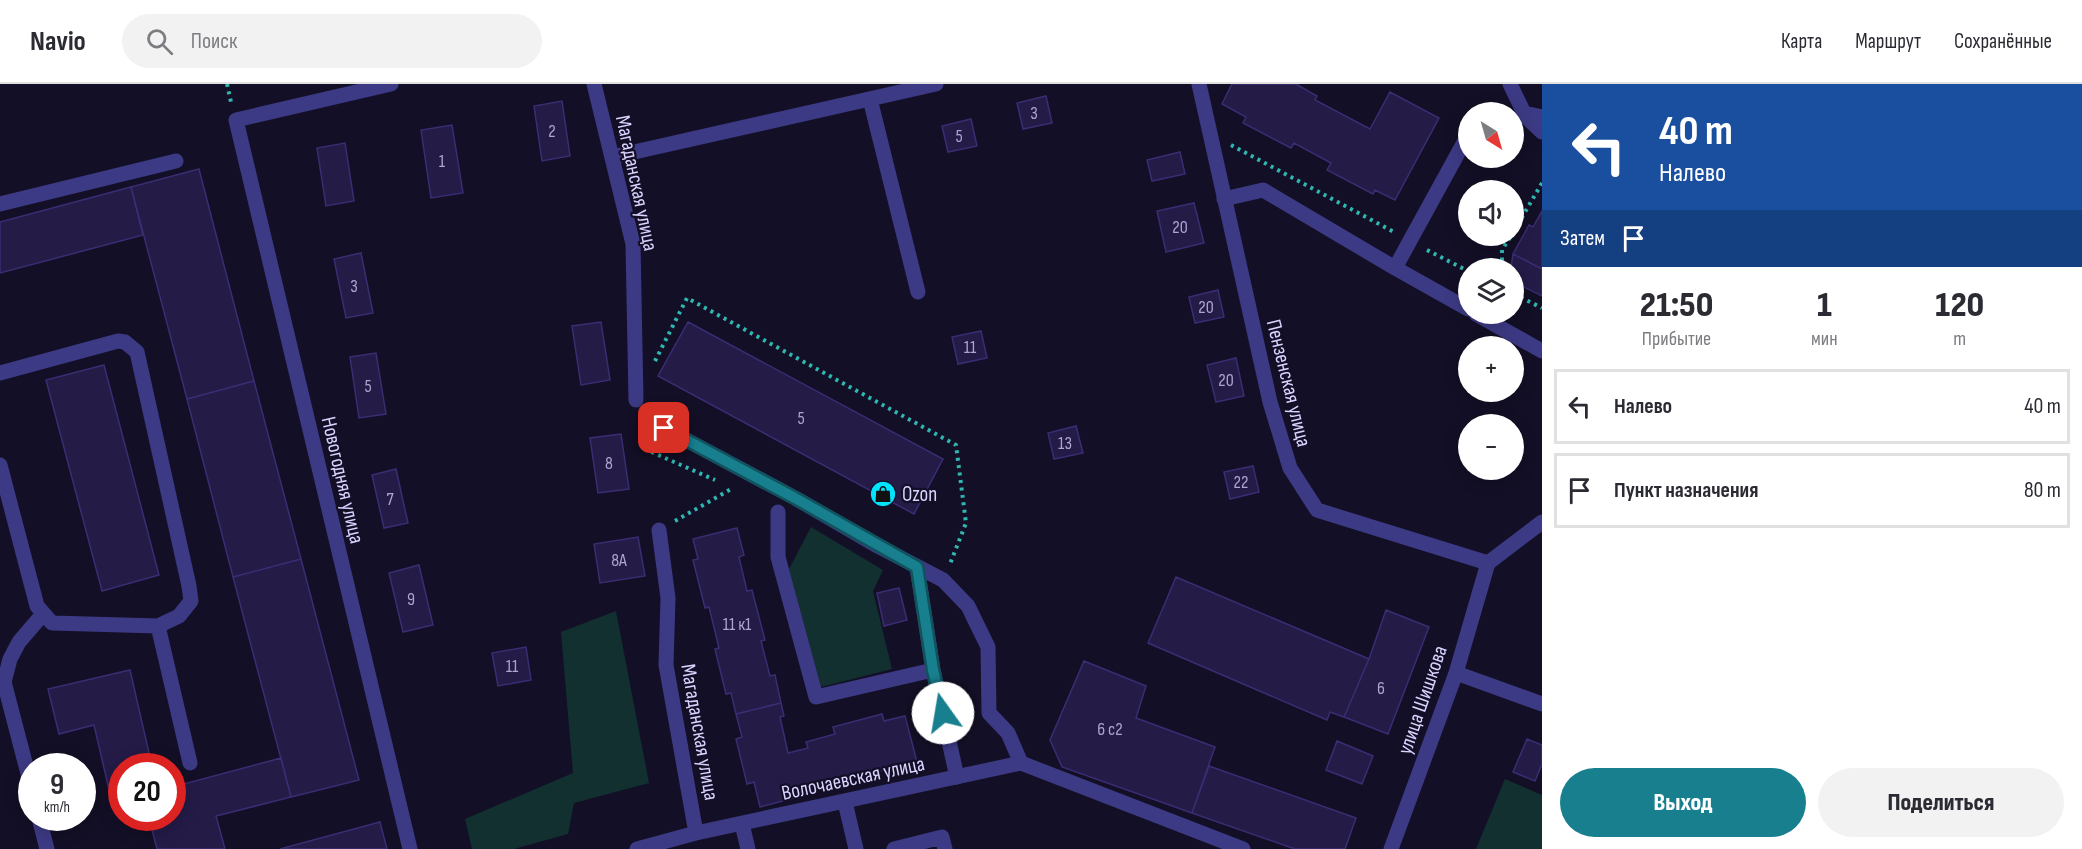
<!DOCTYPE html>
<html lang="ru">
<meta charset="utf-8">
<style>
:root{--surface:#fff;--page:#f2f2f3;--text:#2b2b33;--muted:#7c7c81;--line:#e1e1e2;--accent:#187f8f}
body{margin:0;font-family:"Sofia Sans Condensed",sans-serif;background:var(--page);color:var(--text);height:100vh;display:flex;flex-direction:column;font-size:22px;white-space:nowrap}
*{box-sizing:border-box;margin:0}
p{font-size:20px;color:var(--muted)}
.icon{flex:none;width:33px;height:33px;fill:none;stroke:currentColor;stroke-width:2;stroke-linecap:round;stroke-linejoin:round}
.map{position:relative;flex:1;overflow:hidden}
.details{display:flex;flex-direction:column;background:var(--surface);width:540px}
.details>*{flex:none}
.top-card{background:#1a4fa0;color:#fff;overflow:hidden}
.needle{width:39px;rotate:143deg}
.tools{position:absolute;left:1458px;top:18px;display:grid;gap:12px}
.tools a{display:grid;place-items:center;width:66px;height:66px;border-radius:50%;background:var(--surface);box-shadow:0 3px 15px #0003;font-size:30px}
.speed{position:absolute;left:18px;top:669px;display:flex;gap:12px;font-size:30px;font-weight:700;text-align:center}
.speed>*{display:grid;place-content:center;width:78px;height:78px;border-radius:50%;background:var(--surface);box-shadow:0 3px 15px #0003;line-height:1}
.speed small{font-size:15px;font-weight:400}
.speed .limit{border:9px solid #d22;background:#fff;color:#111}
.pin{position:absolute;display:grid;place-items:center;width:51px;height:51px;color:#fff;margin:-26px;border-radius:12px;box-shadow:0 3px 9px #0006}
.me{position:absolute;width:66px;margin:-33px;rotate:347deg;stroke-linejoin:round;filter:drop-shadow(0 0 4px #0008)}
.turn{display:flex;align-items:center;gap:21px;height:126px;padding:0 18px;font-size:27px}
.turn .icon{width:78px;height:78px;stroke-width:2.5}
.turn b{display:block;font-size:42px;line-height:51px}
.then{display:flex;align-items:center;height:57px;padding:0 18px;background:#0003;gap:12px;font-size:22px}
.eta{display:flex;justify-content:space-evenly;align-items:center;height:102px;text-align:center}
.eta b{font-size:36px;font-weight:800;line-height:42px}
.button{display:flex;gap:12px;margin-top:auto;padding:12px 18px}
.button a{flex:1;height:69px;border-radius:36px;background:var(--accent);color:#fff;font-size:24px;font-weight:800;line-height:69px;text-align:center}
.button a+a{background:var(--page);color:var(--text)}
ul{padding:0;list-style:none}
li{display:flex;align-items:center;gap:18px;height:75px;margin:0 12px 9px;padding:0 6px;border:3px solid var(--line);border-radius:0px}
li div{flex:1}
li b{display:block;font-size:22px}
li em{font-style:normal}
header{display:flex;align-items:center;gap:36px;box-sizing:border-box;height:84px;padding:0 30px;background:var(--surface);border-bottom:2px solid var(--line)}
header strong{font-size:28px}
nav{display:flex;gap:33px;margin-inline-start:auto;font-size:21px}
.search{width:420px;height:54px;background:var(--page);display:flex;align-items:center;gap:15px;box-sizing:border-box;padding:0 21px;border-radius:33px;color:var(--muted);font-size:22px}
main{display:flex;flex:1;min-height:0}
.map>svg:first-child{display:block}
.green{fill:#12302f}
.building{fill:#241b47;stroke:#3b2d73;stroke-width:1.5}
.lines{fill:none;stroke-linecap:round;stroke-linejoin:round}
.path{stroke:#2fb8b0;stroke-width:4;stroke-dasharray:3 4.5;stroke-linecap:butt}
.service{stroke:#3d3a85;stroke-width:15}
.minor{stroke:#3d3a85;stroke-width:15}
.route-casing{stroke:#10535d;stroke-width:15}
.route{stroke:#187f8f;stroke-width:10}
.labels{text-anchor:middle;stroke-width:4.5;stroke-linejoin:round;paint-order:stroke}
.number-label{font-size:18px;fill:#aca6d1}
.street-label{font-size:21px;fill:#d9d4ff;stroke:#130f26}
.poi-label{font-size:21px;fill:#d9d4ff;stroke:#130f26;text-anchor:start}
</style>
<header>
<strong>Navio</strong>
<div class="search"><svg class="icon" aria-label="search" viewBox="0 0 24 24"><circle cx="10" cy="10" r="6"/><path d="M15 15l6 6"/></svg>Поиск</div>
<nav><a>Карта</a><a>Маршрут</a><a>Сохранённые</a></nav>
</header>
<main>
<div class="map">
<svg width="1542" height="765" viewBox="0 0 1542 765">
<rect width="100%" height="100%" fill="#130f26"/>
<path class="green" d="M811,443L883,486L873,507L892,585L821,603L789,485Z
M616,527L649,699L574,719L568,750L514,765H472L465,735L573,689L561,548Z
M1505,695L1542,711V765H1476Z"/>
<path class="building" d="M1232,0H1296L1317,12L1315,16L1370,45L1390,8L1439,34L1395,116L1375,106L1373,110L1327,86L1331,79L1294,59L1291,64L1243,39L1246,33L1222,20Z
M1046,12L1052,39L1023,45L1017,19Z
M562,17L570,72L542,77L534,22Z
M971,35L977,62L948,68L942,42Z
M452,41L463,109L431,114L421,46Z
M345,59L354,117L326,122L317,64Z
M1180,68L1185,90L1152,97L1147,76Z
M199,85L254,297L187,315L131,103Z
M131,103L143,151L0,189V138Z
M1194,119L1204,159L1166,168L1157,127Z
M1542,127V185L1513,170L1529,141L1533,143Z
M361,169L373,229L346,234L334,175Z
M1513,170L1542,185V212L1514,198V184H1511Z
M1218,206L1224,233L1195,239L1189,213Z
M601,238L610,296L581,301L572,242Z
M688,238L943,375L914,430L658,292Z
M981,247L987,274L958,280L952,253Z
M376,269L386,330L359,334L350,273Z
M1236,274L1244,312L1216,318L1207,281Z
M104,281L159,491L102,507L46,296Z
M254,297L301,475L233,493L187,315Z
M1076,342L1083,369L1054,375L1048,349Z
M621,350L629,405L598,409L590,354Z
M1253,382L1259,408L1230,415L1224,388Z
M396,385L408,439L384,444L372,391Z
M737,444L744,471L739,473L747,507L752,506L765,556L761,557L770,592L775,591L781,619L736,630L731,609L726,610L715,565L719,564L709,523L705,524L693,476L698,475L693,455Z
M638,453L645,492L600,499L594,460Z
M301,475L359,696L291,713L233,493Z
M419,481L433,541L403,548L389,489Z
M1176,493L1369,575L1344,633L1330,628L1327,636L1148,559Z
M899,504L907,536L884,542L877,509Z
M1386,526L1429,543L1388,650L1344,633L1369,575Z
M526,563L531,596L498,602L492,569Z
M1084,577L1146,602L1136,634L1215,663L1192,729L1062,683L1050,656Z
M130,586L152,682H122V707L110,710L94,641L59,650L48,605Z
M781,619L784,632L780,633L788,669L808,664L806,658L835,650L833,643L882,630L884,637L905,632L917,678L811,705L813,709L760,723L754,698L747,700L736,655L742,653L736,630Z
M1527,655L1542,661V680L1535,697L1513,688Z
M1337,657L1373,672L1362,700L1326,686Z
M281,674L291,713L216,732L225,765H157L149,734H172V720L184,717L180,701Z
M1209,682L1356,734L1345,765H1295L1192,729Z
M380,738L387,765H280Z"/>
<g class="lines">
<path class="path" d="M227,0L231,18
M1231,61L1394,148
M1514,147L1542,99
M1427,166L1468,187
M1502,184V166L1511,152
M1514,210L1542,224
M655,277L687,214L956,361L966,439L950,480
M640,334L647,366L715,396
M675,437L733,404"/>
<path class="service" d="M1510,0L1524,29L1542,33
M870,15L918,208
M1522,29L1542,48
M1224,115L1263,106L1395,184L1468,51
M0,120L176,77
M1395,184L1468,225
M1476,230L1542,267
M0,289L118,257L125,258L137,268L189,502L191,517L179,532L158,542
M664,344L795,414L874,460L943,496L968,522L988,563L989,629L1008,649L1021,679
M0,381L37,522L52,539L158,542L190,679
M778,428V473L816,613L933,586L957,693
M1488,479L1542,438
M917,483L933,586
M32,705L4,598L10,575L19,558L43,530
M845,718L856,765
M39,734L47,765
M894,765L942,753L945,765"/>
<path class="minor" d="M391,0L236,36L410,765
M594,0L633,160L636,316
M1199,0L1270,318L1290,384L1317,426L1488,479L1456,589L1391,765
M612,73L936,0
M659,446L668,514L666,581L696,749
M1456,589L1542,620
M742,740L748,765
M637,765L696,749L1021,679L1243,765"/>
</g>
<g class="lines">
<g class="route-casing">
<path id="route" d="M664,344L795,414L917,483L933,586L943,629"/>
</g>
<use href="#route" class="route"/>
</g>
<defs>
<g id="shop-disc" transform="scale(1.35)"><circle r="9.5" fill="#00e5ff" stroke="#130f26"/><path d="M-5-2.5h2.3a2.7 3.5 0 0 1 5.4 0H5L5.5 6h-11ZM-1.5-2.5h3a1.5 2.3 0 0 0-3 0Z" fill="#111"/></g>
</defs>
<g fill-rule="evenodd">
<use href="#shop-disc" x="883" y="410"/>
</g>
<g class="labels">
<g class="number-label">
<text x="1034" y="35">3</text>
<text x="552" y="53">2</text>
<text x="959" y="58">5</text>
<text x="442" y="83">1</text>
<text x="1180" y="149">20</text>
<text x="354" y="208">3</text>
<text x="1206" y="229">20</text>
<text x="970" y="269">11</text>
<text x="1226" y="302">20</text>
<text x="368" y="308">5</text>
<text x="801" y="340">5</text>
<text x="1065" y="365">13</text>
<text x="609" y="385">8</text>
<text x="1241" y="404">22</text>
<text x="390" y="421">7</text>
<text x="619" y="482">8А</text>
<text x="411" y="521">9</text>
<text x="737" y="546">11 к1</text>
<text x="512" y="588">11</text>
<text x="1381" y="610">6</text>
<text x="1110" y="651">6 с2</text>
</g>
<g class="street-label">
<text transform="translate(637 99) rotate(78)" y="7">Магаданская улица</text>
<text transform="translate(1289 299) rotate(76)" y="7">Пензенская улица</text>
<text transform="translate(343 396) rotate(77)" y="7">Новогодняя улица</text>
<text transform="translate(1422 616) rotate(-71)" y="7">улица Шишкова</text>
<text transform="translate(700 648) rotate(80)" y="7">Магаданская улица</text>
<text transform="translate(853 694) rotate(-12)" y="7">Волочаевская улица</text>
</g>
<g class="poi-label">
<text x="902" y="417">Ozon</text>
</g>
</g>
</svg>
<div class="tools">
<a><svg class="needle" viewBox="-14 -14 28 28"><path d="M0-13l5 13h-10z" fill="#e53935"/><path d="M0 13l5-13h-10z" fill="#7c7c81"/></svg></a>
<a><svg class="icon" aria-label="sound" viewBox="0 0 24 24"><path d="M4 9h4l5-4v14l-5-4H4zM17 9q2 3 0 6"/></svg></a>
<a><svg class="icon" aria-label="layers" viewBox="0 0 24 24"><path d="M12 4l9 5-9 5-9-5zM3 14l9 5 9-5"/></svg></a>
<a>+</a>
<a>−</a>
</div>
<div class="speed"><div>9<small>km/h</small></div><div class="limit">20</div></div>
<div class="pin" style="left:664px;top:344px;background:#d93025"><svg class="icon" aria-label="arrive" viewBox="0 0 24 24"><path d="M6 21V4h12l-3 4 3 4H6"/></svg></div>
<svg class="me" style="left:943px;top:629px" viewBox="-20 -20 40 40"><circle r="19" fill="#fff"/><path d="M0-13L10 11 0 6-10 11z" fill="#187f8f"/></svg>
</div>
<section class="details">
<div class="top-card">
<div class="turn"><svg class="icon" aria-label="left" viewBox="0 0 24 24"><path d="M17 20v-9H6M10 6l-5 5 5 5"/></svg><div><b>40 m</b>Налево</div></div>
<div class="then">Затем<svg class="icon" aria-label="arrive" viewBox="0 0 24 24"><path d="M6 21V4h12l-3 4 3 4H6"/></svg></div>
</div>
<div class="eta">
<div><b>21:50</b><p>Прибытие</p></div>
<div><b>1</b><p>мин</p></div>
<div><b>120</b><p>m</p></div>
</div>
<ul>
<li><svg class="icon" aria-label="left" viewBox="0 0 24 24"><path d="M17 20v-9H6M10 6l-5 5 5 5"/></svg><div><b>Налево</b></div><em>40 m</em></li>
<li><svg class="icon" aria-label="arrive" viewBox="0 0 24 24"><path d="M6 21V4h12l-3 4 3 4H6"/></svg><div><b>Пункт назначения</b></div><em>80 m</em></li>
</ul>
<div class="button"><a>Выход</a><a>Поделиться</a></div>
</section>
</main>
